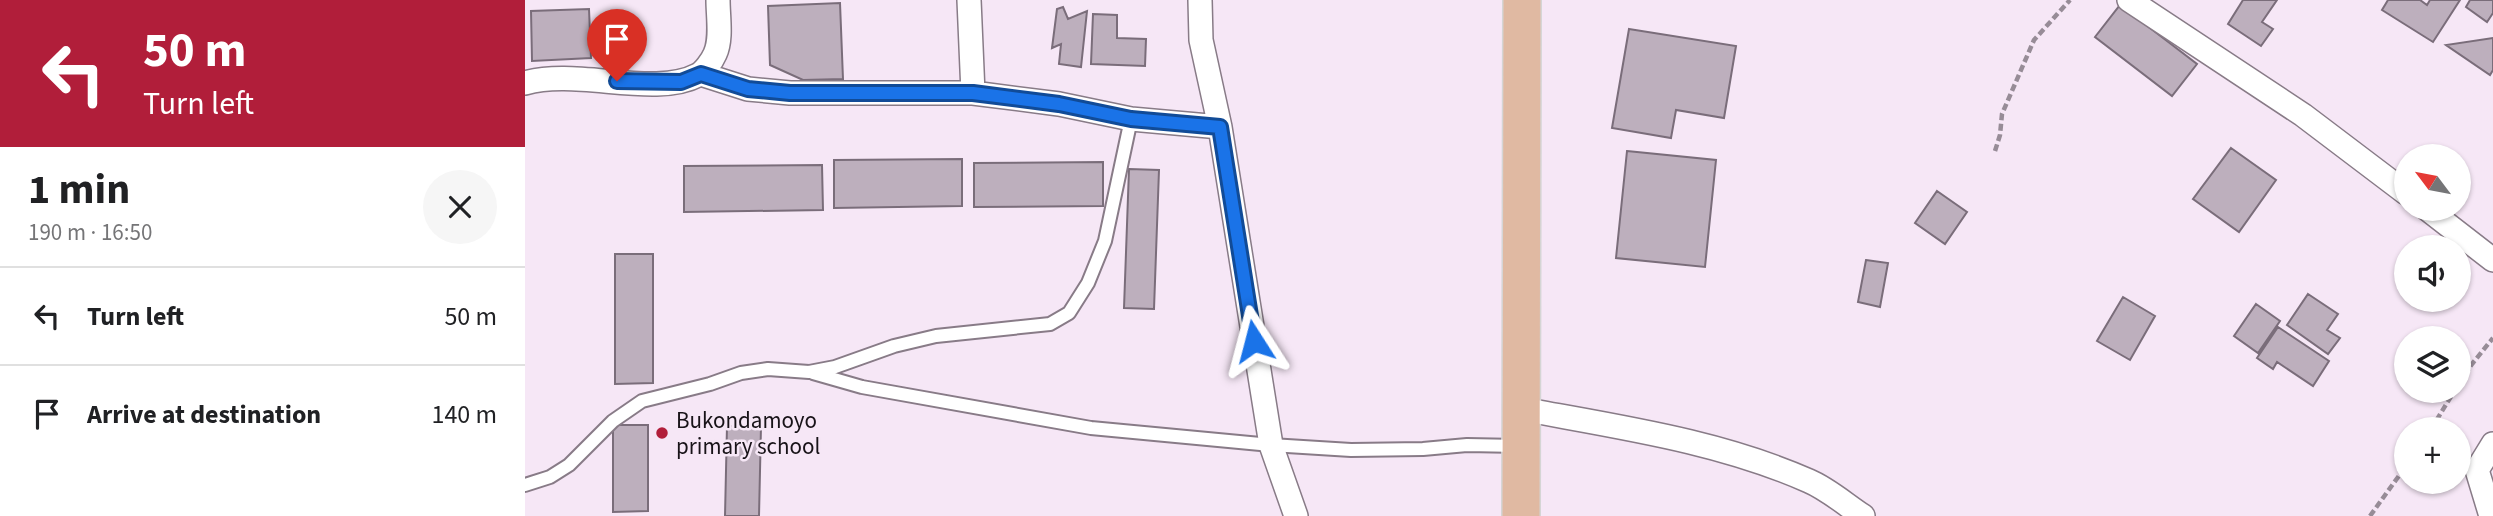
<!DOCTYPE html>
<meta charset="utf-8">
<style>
:root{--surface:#fff;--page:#f6f6f6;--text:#202124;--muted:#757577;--line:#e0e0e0}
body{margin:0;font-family:"Source Sans 3",sans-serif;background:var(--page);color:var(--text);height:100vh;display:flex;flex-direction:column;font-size:26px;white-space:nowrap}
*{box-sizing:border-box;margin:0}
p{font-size:23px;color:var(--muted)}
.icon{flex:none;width:38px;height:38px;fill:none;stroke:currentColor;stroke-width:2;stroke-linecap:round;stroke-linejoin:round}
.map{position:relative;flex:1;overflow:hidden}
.sheet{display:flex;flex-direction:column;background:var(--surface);width:525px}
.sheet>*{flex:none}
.top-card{background:#b11e3a;color:#fff;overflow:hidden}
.needle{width:46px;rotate:302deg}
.fabs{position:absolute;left:1869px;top:144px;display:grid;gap:14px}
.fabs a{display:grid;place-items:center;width:77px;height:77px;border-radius:50%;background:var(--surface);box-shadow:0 2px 5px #0004;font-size:35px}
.pin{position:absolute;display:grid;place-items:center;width:60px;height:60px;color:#fff;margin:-72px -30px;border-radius:50% 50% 50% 0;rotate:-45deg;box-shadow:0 0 7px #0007}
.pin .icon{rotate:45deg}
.me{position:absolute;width:77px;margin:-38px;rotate:351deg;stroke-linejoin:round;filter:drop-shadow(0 0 5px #0008)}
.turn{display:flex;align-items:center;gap:24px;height:147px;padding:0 28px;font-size:32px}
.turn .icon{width:91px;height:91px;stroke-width:2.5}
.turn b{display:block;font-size:49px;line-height:60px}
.round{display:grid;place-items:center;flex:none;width:74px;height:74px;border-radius:37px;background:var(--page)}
.head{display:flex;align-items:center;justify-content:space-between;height:119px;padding:0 28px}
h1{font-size:42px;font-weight:700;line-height:52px}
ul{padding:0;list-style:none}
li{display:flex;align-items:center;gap:21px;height:98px;padding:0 28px;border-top:2px solid var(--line)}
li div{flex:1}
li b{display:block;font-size:26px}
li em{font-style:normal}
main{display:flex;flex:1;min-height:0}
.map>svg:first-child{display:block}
.building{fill:#bdafbd;stroke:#7a6d7a;stroke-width:2}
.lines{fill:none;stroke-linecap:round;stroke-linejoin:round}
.service-casing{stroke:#887b87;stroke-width:16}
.minor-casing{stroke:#887b87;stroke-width:26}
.primary-casing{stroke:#d5d5d5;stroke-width:40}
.path{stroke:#978c97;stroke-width:4.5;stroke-dasharray:7 3.5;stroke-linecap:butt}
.service{stroke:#fff;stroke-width:12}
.minor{stroke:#fff;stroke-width:23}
.primary{stroke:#e0b9a2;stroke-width:37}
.route-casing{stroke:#114b97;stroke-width:18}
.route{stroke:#1a73e8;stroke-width:12}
.poi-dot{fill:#b11e3a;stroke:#f6e7f6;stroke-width:2.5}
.labels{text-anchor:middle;stroke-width:5;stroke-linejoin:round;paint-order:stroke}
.poi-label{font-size:23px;fill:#181318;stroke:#f6e7f6;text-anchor:start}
</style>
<main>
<section class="sheet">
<div class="top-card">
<div class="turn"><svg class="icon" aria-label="left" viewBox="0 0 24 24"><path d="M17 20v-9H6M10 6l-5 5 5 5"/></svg><div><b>50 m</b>Turn left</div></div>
</div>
<div class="head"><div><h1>1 min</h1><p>190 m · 16:50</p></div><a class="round"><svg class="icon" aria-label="close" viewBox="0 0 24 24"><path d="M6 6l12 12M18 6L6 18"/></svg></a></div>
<ul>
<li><svg class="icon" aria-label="left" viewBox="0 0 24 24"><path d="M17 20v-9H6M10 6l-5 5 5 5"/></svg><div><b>Turn left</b></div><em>50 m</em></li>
<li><svg class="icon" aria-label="arrive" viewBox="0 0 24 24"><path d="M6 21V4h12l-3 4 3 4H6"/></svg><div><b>Arrive at destination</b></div><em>140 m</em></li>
</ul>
</section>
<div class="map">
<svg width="1968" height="516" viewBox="0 0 1968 516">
<rect width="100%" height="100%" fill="#f6e7f6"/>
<path class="building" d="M1718,0H1752L1737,22L1748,29L1736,46L1703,24Z
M1863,0H1895L1902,5L1905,0H1935L1908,42L1857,10Z
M1945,0H1968V13L1962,22L1941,7Z
M315,3L318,79L278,80L245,65L243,6Z
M1595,5L1672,64L1647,96L1570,37Z
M538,7L543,19L562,11L556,67L534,64L536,44L527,48L532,9Z
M64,9L66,58L7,61L6,11Z
M568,14L592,15V38L621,39L620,66L566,64Z
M1104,29L1211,46L1199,118L1151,110L1146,138L1087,128Z
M1968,38V70L1965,75L1921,45Z
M1706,148L1751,180L1714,232L1668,199Z
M1102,151L1191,160L1180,267L1091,258Z
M437,159V206L309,208V160Z
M578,162V206L449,207V163Z
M297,165L298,210L159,212V166Z
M604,169L634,170L629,309L599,308Z
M1412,191L1442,212L1420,244L1390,223Z
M90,254H128V383L90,384Z
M1341,260L1363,263L1355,307L1333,302Z
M1783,294L1813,314L1802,330L1815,338L1803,354L1762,325Z
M1598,297L1630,316L1605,360L1572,341Z
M1731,304L1755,321L1733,353L1709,336Z
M1753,327L1804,361L1788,386L1752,362L1748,369L1732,358Z
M88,425H123V511L88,512Z
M202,426H236L234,516H200Z"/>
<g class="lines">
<g class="service-casing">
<path id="service" d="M288,373L337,387L566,428L746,445L826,450L898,449L942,445L994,446
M0,485L25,477L44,465L88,421L117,401L185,384L216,373L243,369L284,372L310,367L369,346L411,336L525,324L544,313L563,283L580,241L606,119"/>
</g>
<g class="minor-casing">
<path id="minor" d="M444,0L448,93
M675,0L676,40L695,127L746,445L771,516
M1604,0L1778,115L1881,193
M176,74L223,89L265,93H448L534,104L606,119L695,127
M0,83C51,68 130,98 173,75C179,72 187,61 190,54C197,39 193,17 193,0
M1901,208L1968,260
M997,409C1093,427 1194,441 1284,481C1303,489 1321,505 1338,516
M1966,516L1952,470L1968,444"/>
</g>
<g class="primary-casing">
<path id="primary" d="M996,516L997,0"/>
</g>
<path class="path" d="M1470,151L1475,135L1477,114L1509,40L1545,0
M1934,384L1947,364L1968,338
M1906,429L1930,390
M1845,516L1881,466"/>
<use href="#service" class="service"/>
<use href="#minor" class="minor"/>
<use href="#primary" class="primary"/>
</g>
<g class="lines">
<g class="route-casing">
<path id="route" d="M92,81L156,82L176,74L223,89L265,93H448L534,104L606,119L695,127L729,341"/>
</g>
<use href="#route" class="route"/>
</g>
<circle class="poi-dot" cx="137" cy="433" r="7"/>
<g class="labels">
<g class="poi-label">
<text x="151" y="428">Bukondamoyo<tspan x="151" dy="26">primary school</tspan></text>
</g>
</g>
</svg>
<div class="fabs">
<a><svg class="needle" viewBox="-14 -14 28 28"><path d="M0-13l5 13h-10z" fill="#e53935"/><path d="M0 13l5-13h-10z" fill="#757577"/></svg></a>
<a><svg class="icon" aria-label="sound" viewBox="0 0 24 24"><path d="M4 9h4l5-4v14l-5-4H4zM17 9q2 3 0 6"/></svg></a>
<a><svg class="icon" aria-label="layers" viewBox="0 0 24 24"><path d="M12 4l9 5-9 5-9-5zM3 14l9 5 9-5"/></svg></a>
<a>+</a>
</div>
<div class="pin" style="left:92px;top:81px;background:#d93025"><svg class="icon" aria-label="arrive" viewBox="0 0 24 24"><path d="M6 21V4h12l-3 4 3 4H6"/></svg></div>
<svg class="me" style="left:729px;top:341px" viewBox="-20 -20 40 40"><path d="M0-17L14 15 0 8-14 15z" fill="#1a73e8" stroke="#fff" stroke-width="4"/></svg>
</div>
</main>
